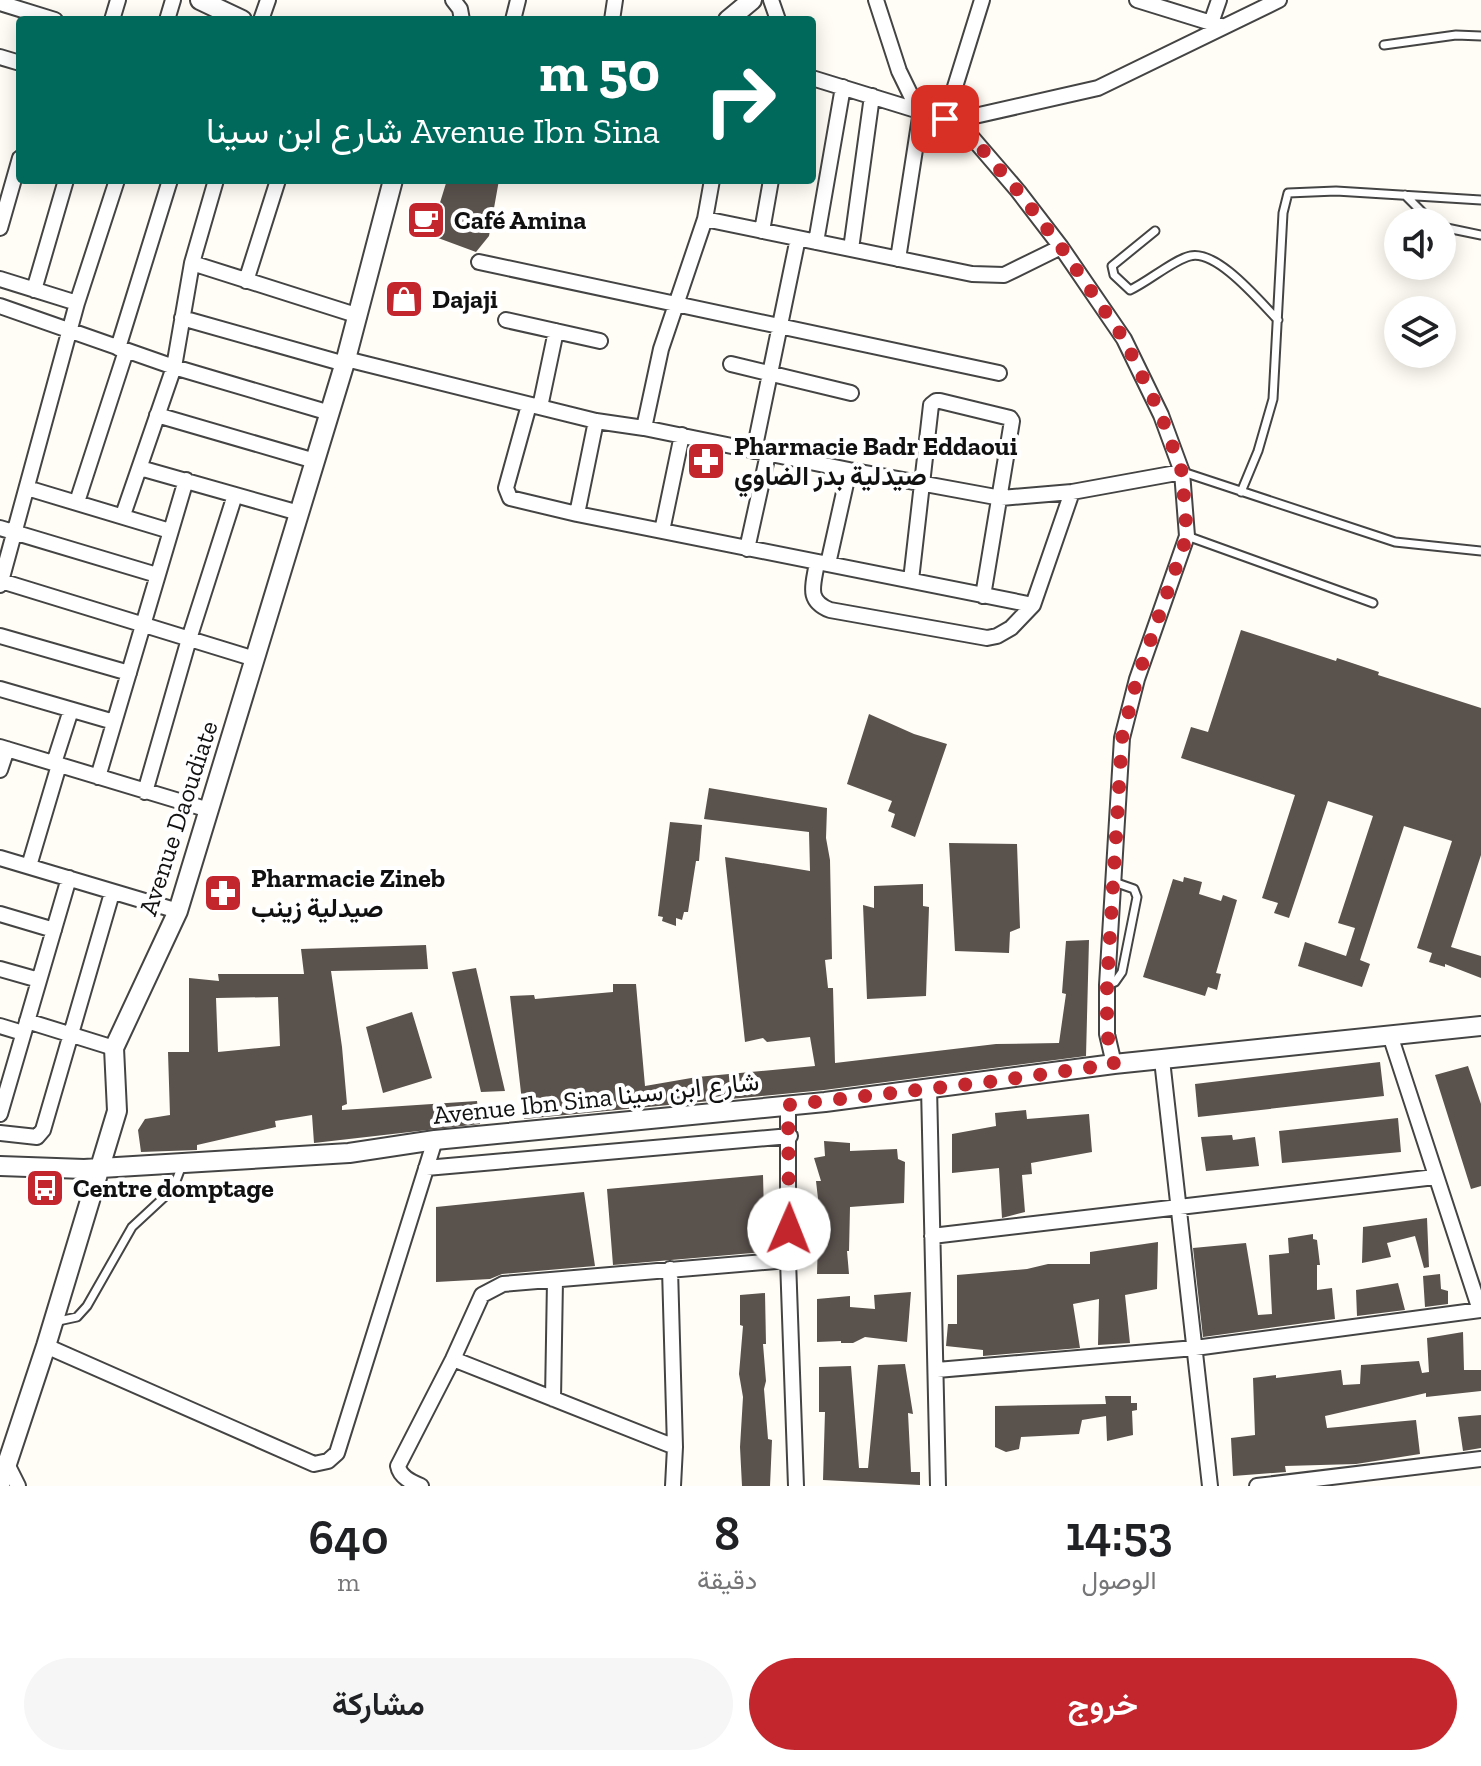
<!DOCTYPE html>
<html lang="ar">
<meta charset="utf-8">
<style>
:root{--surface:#fff;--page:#f6f6f6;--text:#202124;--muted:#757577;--accent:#c4262e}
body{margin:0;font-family:"Zilla Slab",Vazirmatn,serif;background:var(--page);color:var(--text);direction:rtl;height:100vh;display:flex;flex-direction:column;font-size:30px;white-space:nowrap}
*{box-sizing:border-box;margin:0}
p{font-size:26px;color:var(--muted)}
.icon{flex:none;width:44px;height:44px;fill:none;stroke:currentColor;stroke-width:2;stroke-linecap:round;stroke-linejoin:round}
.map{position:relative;height:1486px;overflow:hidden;direction:ltr}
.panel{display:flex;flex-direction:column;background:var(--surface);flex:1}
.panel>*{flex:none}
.banner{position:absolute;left:16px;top:16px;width:800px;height:168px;border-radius:8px;box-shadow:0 4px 20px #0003;direction:rtl;background:#00695c;color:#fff;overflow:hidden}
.buttons{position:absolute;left:1384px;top:208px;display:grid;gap:16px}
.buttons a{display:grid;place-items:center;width:72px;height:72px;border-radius:50%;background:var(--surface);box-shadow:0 4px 20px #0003;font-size:40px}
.pin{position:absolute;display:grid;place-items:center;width:68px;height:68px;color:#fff;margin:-34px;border-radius:16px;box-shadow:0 4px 12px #0006}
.me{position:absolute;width:88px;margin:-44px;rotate:1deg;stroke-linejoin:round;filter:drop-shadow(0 0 6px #0008)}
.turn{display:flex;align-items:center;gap:28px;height:168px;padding:0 24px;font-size:36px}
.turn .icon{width:104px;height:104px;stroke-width:2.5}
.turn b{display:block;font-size:56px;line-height:68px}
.eta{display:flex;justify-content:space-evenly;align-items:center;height:136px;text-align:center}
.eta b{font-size:48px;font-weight:600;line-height:56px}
.action{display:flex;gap:16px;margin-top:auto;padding:16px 24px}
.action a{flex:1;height:92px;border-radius:48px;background:var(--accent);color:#fff;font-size:32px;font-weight:600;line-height:92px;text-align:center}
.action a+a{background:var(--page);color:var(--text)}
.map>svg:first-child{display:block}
.building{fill:#5a524d;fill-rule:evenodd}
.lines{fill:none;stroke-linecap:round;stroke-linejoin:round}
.service-casing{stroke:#444;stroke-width:11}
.minor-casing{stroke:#444;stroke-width:18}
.tertiary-casing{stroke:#444;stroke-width:22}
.service{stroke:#fff;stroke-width:7}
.minor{stroke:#fff;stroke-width:14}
.tertiary{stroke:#fff;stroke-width:18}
.route{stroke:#c4262e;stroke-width:14;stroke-dasharray:0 25.2}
.labels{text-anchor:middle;stroke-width:8;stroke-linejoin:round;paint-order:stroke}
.poi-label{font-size:26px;font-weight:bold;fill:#111;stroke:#fff;text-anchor:start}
.street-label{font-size:26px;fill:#111;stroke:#fff}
</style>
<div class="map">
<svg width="1481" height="1486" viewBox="0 0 1481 1486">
<rect width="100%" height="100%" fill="#fffdf5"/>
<path class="building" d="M447,180H499L489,236L476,252L430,235Z
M1241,630L1336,661L1337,658L1379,672L1378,675L1481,708V855L1451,947L1481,956V978L1445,964V967L1429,962L1432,953L1417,948L1452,841L1404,826L1360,960L1370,964L1362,987L1298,966L1305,942L1346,956L1355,928L1338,923L1373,816L1328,801L1289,918L1274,913L1278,903L1262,898L1295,795L1181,758L1191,727L1208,732Z
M869,714L914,734L947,744L915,837L891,827L895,814L888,811L892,801L847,784Z
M709,788L827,808L826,838L830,860L832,959L825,960L828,988H833L835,1063L996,1044L1059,1043L1066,994L1062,993L1066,941L1089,940L1086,1056L824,1090L524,1119L510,996L534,995L535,999L613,992V984H636L645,1086L697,1077L815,1066L810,1037L767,1042L763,1038L745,1042L725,857L810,871L809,832L704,819Z
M670,822L702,825L699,861H696L688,912H684L682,920L676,918V926L662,921L663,917L658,916Z
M949,843L1017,844L1020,928L1010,932L1009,953L955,951Z
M1184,877L1202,882L1199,894L1221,901L1223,895L1237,900L1216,973L1221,974L1217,990L1208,987L1205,996L1143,977L1173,879L1183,882Z
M923,884V906L929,907L926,996L867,999L863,905L874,908V886Z
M426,945L428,969L331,971L342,1047L347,1104L342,1106V1110L477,1101L480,1124L314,1143L312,1115L275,1121L276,1127L197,1145V1150L141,1152L138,1130L145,1119L170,1115L168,1052H189V978L219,981L218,974H304L301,949ZM278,997L280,1046L218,1052L216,998Z
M476,968L505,1091L481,1092L452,972Z
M412,1012L432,1078L383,1093L366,1027Z
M1380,1062L1384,1096L1198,1117L1195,1084Z
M1468,1066L1481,1104V1186L1471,1189L1435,1075Z
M1026,1110L1027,1119L1089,1114L1092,1152L1031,1163L1032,1174L1022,1175L1025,1212L1002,1218L999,1168L952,1173V1134L996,1126L995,1113Z
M1398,1118L1401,1152L1282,1163L1279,1131Z
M1232,1135L1233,1140L1255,1137L1259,1166L1206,1171L1201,1137Z
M824,1141L850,1143V1151L897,1149L898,1159L905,1162L904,1203L850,1207L849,1251H847L849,1274H817L818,1239L815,1225H821L816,1181H821L814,1158L825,1156Z
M763,1175L765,1252L613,1265L607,1189Z
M584,1192L595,1266L502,1274L490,1279L436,1282V1207Z
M1427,1218L1429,1267L1424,1268L1415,1236L1387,1243L1391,1257L1362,1263L1363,1227Z
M1313,1234V1239L1317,1240L1320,1265H1317V1290L1332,1288L1335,1319L1203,1337L1193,1248L1246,1243L1258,1315L1272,1314L1269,1255L1289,1253L1288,1238Z
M1158,1242L1157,1289L1125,1295L1130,1343L1098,1345L1099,1299L1073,1304L1080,1348L983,1356V1350L946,1346L948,1324H957V1275L1027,1269L1048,1264H1090V1252Z
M1440,1274L1441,1289L1448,1291V1304L1425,1307L1423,1276Z
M1398,1283L1405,1310L1357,1316L1356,1290Z
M911,1292L907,1342L865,1337L853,1343H841V1341L817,1342V1299L850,1296V1307L875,1309L874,1295Z
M765,1293L766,1344H763L766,1381L764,1389L768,1439L772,1440L770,1486H742L740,1447L743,1397L739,1374L743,1326L740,1325V1295Z
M1463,1332L1464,1370H1481V1391L1426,1397V1393L1325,1416L1327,1428L1416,1420L1420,1454L1356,1464L1285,1466L1286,1472L1233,1476L1231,1438L1255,1435L1253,1378L1276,1375V1378L1341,1370L1343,1385L1360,1384L1361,1365L1419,1361L1422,1373L1429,1372L1427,1338Z
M905,1364L913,1414L908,1413L911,1472H920V1485L823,1480L825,1412H819V1367L851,1366L859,1468H868L878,1365Z
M1105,1396H1131V1403H1137V1410L1132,1411L1133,1435L1107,1441L1106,1416L1082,1420L1079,1434L1021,1437L1019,1449L1006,1452L995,1447V1406L1106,1404Z
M1481,1415V1448L1463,1451L1458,1417Z"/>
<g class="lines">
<g class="service-casing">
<path id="service" d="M1384,45L1456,35L1481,36
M1405,195L1432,222
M1442,227L1481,235
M1155,231L1112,266L1114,275L1130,290C1148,282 1173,260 1190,256C1217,249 1261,303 1278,320
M1183,472L1395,542L1481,551
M1241,492L1258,451L1273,399L1283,213L1288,193L1336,191L1481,200
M1187,536L1373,603
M1107,985L1115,982L1122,972L1137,897L1134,889L1114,882
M54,1322L77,1317L87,1306L132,1227L173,1189L182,1165"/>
</g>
<g class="minor-casing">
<path id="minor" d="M453,0L460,9L462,20
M771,0L778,20
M876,0L899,71L918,110
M1137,0L1221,26
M0,3L55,20
M112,20L118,0
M167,20L173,0
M261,20L268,0
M513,20L518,0
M612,20L615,0
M1211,23L1219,0
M0,57L20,63
M812,78L945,119L957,120L1098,88L1279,0
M945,119L982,0
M957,120L1018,191L1061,247L1124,339L1161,415L1182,472L1187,536L1137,679L1122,738L1107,985V1034L1114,1064
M705,219L972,274L1004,275L1061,247
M0,228L20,158
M762,231L771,180
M816,242L843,87
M851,249L872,96
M898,259L921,111
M479,262L999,373
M192,263L359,316
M0,279L77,303
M246,281L278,180
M34,290L66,180
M0,306L174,367L330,413
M182,318L345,364
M506,320L600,341
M118,348L170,180
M346,359L596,421L644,428L849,470L1001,498L1072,492L1182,472
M731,364L851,393
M529,405L506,488L510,498L577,514L1033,605
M540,407L556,331
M157,415L315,461
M644,428L661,349L705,219L712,180
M754,451L798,238
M140,468L299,513
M27,488L170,531
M77,502L126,351
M577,514L596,421
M123,515L174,367L192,263L216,180
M0,528L157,575
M662,531L682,435
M747,549L768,454
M817,562C814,584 805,600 830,610L987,638L997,636L1011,628L1033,605L1072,492
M828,564L849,470
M911,580L931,405L936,401H940L1010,418L1012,421L983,596
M1,581L255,659
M0,585L77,303L117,180
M0,636L129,673
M0,689L114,722
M0,747L209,810
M54,763L71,710
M0,770L7,749
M98,777L186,480
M145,792L189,639L235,495
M0,858L178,911
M29,866L59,765
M0,914L54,930
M0,969L39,980
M27,1021L114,1048
M0,1026L23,1033
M1390,1035L1480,1310
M1162,1060L1210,1486
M929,1087L938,1486
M788,1105V1260L796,1486
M0,1114L69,878
M0,1133L37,1137L43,1130L112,893
M426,1168L790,1136
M932,1236L1435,1177
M670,1269L675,1447L673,1486
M46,1346L314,1464L328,1461L337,1453L435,1140
M453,1359L675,1447
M937,1370L1195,1348L1481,1310
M553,1399L555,1280
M0,1463L8,1466L18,1486
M421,1486C411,1482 400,1477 398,1466L453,1359L482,1295L503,1284L788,1260
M1257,1486L1481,1459"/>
</g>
<g class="tertiary-casing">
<path id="tertiary" d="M200,0L242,20
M728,20L752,0
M0,1166L84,1169L349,1153L435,1140L825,1102L1114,1064L1481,1026
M0,1485L46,1346L117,1111L114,1048L178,911L346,359L393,180"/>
</g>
<use href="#service" class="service"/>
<use href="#minor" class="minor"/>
<use href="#tertiary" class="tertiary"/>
</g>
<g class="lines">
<path class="route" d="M789,1229L788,1105L996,1081L1114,1064L1107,1034V985L1122,738L1137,679L1187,536L1182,472L1161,415L1124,339L1061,247L1018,191L957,120L945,119"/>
</g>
<defs>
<g id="cafe-square" transform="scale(2)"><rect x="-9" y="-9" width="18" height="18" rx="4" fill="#c4262e" stroke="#fff"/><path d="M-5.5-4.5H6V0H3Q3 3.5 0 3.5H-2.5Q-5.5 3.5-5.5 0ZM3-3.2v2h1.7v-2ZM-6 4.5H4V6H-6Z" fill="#fff"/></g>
<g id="shop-square" transform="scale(2)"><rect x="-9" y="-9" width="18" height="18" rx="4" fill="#c4262e" stroke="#fff"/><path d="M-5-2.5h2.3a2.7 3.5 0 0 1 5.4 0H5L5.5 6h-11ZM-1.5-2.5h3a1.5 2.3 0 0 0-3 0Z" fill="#fff"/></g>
<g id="pharmacy-square" transform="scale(2)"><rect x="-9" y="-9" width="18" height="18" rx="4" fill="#c4262e" stroke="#fff"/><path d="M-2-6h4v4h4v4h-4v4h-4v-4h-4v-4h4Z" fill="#fff"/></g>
<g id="bus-square" transform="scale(2)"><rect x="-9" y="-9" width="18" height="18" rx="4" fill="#c4262e" stroke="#fff"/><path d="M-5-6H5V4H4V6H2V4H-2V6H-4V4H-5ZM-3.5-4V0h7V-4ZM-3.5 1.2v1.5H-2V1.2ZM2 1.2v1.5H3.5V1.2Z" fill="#fff"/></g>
</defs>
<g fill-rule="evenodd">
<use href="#cafe-square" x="426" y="220"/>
<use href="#shop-square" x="404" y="299"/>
<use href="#pharmacy-square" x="706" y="461"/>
<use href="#pharmacy-square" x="223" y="893"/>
<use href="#bus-square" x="45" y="1188"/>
</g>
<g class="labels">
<g class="poi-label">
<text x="454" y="229">Café Amina</text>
<text x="432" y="308">Dajaji</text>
<text x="734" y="455">Pharmacie Badr Eddaoui<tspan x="734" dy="30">صيدلية بدر الضاوي</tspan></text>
<text x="251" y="887">Pharmacie Zineb<tspan x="251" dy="30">صيدلية زينب</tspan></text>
<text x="73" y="1197">Centre domptage</text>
</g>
<g class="street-label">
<text transform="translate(178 818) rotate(-72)" y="9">Avenue Daoudiate</text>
<text transform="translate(596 1098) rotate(-6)" y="9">Avenue Ibn Sina شارع ابن سينا</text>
</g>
</g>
</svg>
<div class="buttons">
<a><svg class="icon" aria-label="sound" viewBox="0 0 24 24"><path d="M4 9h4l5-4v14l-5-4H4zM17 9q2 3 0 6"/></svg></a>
<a><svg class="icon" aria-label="layers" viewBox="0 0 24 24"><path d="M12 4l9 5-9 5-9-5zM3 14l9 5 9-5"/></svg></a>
</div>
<div class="pin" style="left:945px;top:119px;background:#d93025"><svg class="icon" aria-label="arrive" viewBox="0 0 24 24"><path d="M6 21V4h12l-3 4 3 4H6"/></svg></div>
<svg class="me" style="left:789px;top:1229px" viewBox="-20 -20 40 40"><circle r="19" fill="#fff"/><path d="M0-13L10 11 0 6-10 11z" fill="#c4262e"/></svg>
<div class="banner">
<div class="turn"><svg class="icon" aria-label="right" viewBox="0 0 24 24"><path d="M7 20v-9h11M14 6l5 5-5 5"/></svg><div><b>50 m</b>Avenue Ibn Sina شارع ابن سينا</div></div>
</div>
</div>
<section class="panel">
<div class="eta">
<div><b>14:53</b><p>الوصول</p></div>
<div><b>8</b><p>دقيقة</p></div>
<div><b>640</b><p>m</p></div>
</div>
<div class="action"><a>خروج</a><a>مشاركة</a></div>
</section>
